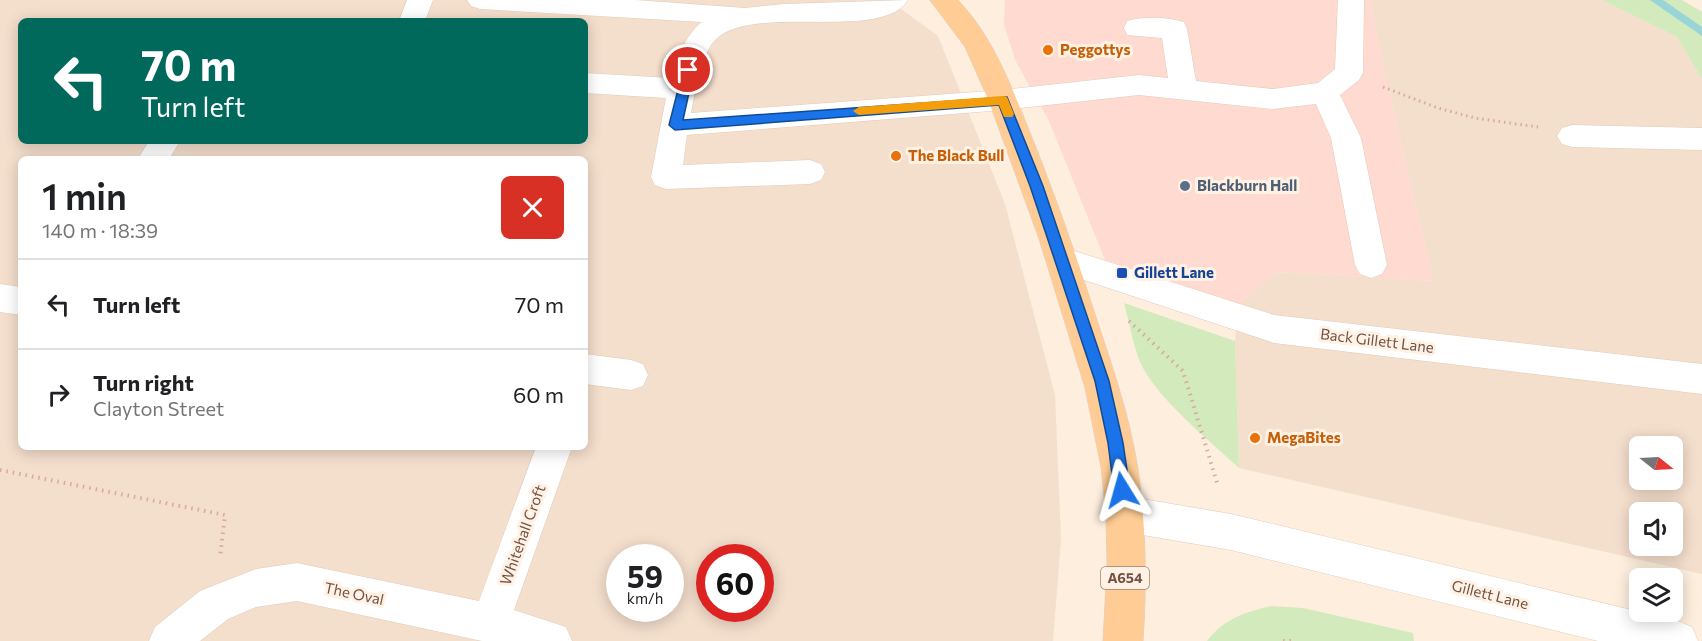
<!DOCTYPE html>
<meta charset="utf-8">
<style>
:root{--surface:#fff;--page:#f2f2f2;--text:#202124;--muted:#757577;--line:#e0e0e0}
body{margin:0;font-family:Commissioner,sans-serif;background:var(--page);color:var(--text);height:100vh;display:flex;flex-direction:column;font-size:22px;white-space:nowrap}
*{box-sizing:border-box;margin:0}
p{font-size:20px;color:var(--muted)}
.icon{flex:none;width:33px;height:33px;fill:none;stroke:currentColor;stroke-width:2;stroke-linecap:round;stroke-linejoin:round}
.map{position:relative;flex:1;overflow:hidden}
.panel{position:absolute;left:18px;top:156px;width:570px;height:294px;display:flex;flex-direction:column;background:var(--surface);border-radius:9px;box-shadow:0 3px 15px #0003}
.panel>*{flex:none}
.hud{position:absolute;left:18px;top:18px;width:570px;height:126px;border-radius:9px;box-shadow:0 3px 15px #0003;background:#00695c;color:#fff;overflow:hidden}
.needle{width:39px;rotate:108deg}
.fabs{position:absolute;left:1629px;top:436px;display:grid;gap:12px}
.fabs a{display:grid;place-items:center;width:54px;height:54px;border-radius:9px;background:var(--surface);box-shadow:0 3px 15px #0003;font-size:30px}
.speed{position:absolute;left:606px;top:544px;display:flex;gap:12px;font-size:30px;font-weight:700;text-align:center}
.speed>*{display:grid;place-content:center;width:78px;height:78px;border-radius:50%;background:var(--surface);box-shadow:0 3px 15px #0003;line-height:1}
.speed small{font-size:15px;font-weight:400}
.speed .limit{border:9px solid #d22;background:#fff;color:#111}
.pin{position:absolute;display:grid;place-items:center;width:51px;height:51px;color:#fff;margin:-26px;border:3px solid #fff;border-radius:50%;box-shadow:0 2px 6px #0007}
.me{position:absolute;width:66px;margin:-33px;rotate:352deg;stroke-linejoin:round;filter:drop-shadow(0 0 4px #0008)}
.turn{display:flex;align-items:center;gap:21px;height:126px;padding:0 24px;font-size:27px}
.turn .icon{width:78px;height:78px;stroke-width:2.5}
.turn b{display:block;font-size:42px;line-height:51px}
.round{display:grid;place-items:center;flex:none;width:63px;height:63px;border-radius:9px;background:var(--page)}
.headline{display:flex;align-items:center;justify-content:space-between;height:102px;padding:0 24px}
h1{font-size:36px;font-weight:600;line-height:45px}
ul{padding:0;list-style:none}
li{display:flex;align-items:center;gap:18px;height:90px;padding:0 24px;border-top:2px solid var(--line)}
li div{flex:1}
li b{display:block;font-size:22px}
li em{font-style:normal}
.map>svg:first-child{display:block}
.residential{fill:#f4decc;fill-rule:evenodd}
.commercial{fill:#fedad1}
.green{fill:#d3eabd}
.lines{fill:none;stroke-linecap:round;stroke-linejoin:round}
.stream{fill:#99d4d8;fill-rule:evenodd}
.minor-casing{stroke:#e2cbbd;stroke-width:1}
.major-casing{stroke:#dbd2cf;stroke-width:1}
.path-far1{stroke:#d7ab99;stroke-width:3;stroke-dasharray:1.5 4;stroke-linecap:butt}
.path{stroke:#d7ab99;stroke-width:4;stroke-dasharray:1.5 5;stroke-linecap:butt}
.minor{fill:#fff;fill-rule:evenodd}
.major{fill:#fecc94;fill-rule:evenodd}
.route{fill:#1a73e8;stroke:#114b97;stroke-width:1.5}
.slow{fill:#f59e0b}
.food-dot{fill:#e8710a;stroke:#fff2e4;stroke-width:2}
.service-dot{fill:#5c6f8a;stroke:#fff2e4;stroke-width:2}
.transit-dot{fill:#1a4fb4;stroke:#fff2e4;stroke-width:2}
.labels{text-anchor:middle;stroke-width:6;stroke-linejoin:round;paint-order:stroke}
.shield{fill:#fff2e4;stroke:#9d8275;stroke-width:1.5}
.shield-label{font-size:14px;font-weight:bold;fill:#735246}
.food-label{font-size:15px;font-weight:bold;fill:#c56008;stroke:#fff2e4;text-anchor:start}
.service-label{font-size:15px;font-weight:bold;fill:#4e5e75;stroke:#fff2e4;text-anchor:start}
.transit-label{font-size:15px;font-weight:bold;fill:#164399;stroke:#fff2e4;text-anchor:start}
.street-label{font-size:15px;fill:#735246;stroke:#fff2e4}
</style>
<div class="map">
<svg width="1702" height="641" viewBox="0 0 1702 641">
<rect width="100%" height="100%" fill="#fdeede"/>
<path class="residential" d="M0,0H889L938,36L1005,204L1055,395L1061,539L1053,641H0ZM21,21H585V141H21ZM21,159H585V447H21ZM620,558H670V609H620ZM710,558H760V609H710Z
M1371,0H1602L1677,37L1702,79V574L1239,468L1235,341L1239,304L1277,272L1433,281L1377,38ZM1640,447H1672V480H1640ZM1640,513H1672V546H1640Z"/>
<path class="commercial" d="M1005,0H1371L1377,38L1433,281L1277,272L1239,304L1105,260L1049,121L1015,60L1004,24Z"/>
<path class="green" d="M1602,0H1682L1702,12V79L1677,37Z
M1124,303L1235,341L1239,468C1210,441 1156,398 1140,362C1133,344 1129,322 1124,303Z
M1271,606L1303,608L1413,633L1414,641H1207C1225,618 1244,613 1271,606Z"/>
<g class="lines">
<path class="stream" d="M1650,0H1663L1702,27V36Z"/>
<g class="minor-casing">
<path id="minor" d="M407,0H433L425,21H399Z
M467,0H636L745,8L783,4L908,0C882,43 752,2 715,40C701,55 695,93 691,113L1003,90L1139,75L1168,78L1162,38L1127,35L1124,28L1127,21C1144,16 1167,17 1184,22L1187,29L1196,81L1273,89L1318,83L1335,69L1338,0H1364L1363,73L1359,80L1340,95L1361,138L1387,265L1382,274L1371,278L1360,274L1355,265L1331,138L1316,104L1273,109L1139,95L1003,110L687,135L683,165L810,160L821,164L825,172L821,180L810,184L666,189L655,185L651,177L666,98L585,93V73L671,78C678,58 685,35 702,22L480,9L471,6Z
M1572,125L1702,128V150L1572,147L1562,144L1557,136L1562,128Z
M149,141H180L169,159H138Z
M1062,247L1274,315L1702,364V394L1274,343L1051,269L1046,260L1051,251Z
M0,284L21,287V315L0,312Z
M585,354L631,360L643,364L648,375L643,386L631,390L585,384Z
M536,447H572L514,610L566,627L572,641H482L297,601L256,607L228,619L200,641H149L155,627L200,591L256,569L297,563L479,601Z
M1125,496L1231,514L1678,621L1692,627L1698,641H1598L1231,550L1125,532L1112,527L1106,514L1112,501Z"/>
</g>
<g class="major-casing">
<path id="major" d="M930,0H958C994,38 1012,88 1031,135C1053,190 1073,246 1091,302C1109,357 1129,411 1138,469C1146,526 1147,583 1143,641H1103L1107,566L1106,516L1101,467L1085,388L1039,239L988,99L965,47Z"/>
</g>
<path class="path-far1" d="M1383,87L1438,108L1475,118L1538,127"/>
<path class="path" d="M1129,321L1183,371L1218,486
M0,470L225,515L220,557
M1283,641H1291"/>
<use href="#minor" class="minor"/>
<use href="#major" class="major"/>
</g>
<path class="route" d="M688,66L694,70L683,120L1007,97L1043,186L1109,381L1123,443L1130,490L1127,495L1122,498L1117,495L1114,490L1108,443L1095,381L1030,186L999,105L675,130L669,125L683,70Z"/>
<path class="slow" d="M1003,96L1007,97L1014,114L1012,117H1004L999,105L859,115L853,111L859,107Z"/>
<g class="food-dot">
<circle cx="1048" cy="50" r="6"/>
<circle cx="896" cy="156" r="6"/>
<circle cx="1255" cy="438" r="6"/>
</g>
<circle class="service-dot" cx="1185" cy="186" r="6"/>
<rect class="transit-dot" x="1116" y="267" width="12" height="12" rx="3"/>
<g class="labels">
<rect class="shield" x="1101" y="567" width="48" height="22" rx="4.5"/>
<g class="shield-label">
<text x="1125" y="583">A654</text>
</g>
<g class="food-label">
<text x="1060" y="55">Peggottys</text>
<text x="908" y="161">The Black Bull</text>
<text x="1267" y="443">MegaBites</text>
</g>
<g class="service-label">
<text x="1197" y="191">Blackburn Hall</text>
</g>
<g class="transit-label">
<text x="1134" y="278">Gillett Lane</text>
</g>
<g class="street-label">
<text transform="translate(1377 341) rotate(7)" y="5">Back Gillett Lane</text>
<text transform="translate(523 535) rotate(-70)" y="5">Whitehall Croft</text>
<text transform="translate(354 594) rotate(12)" y="5">The Oval</text>
<text transform="translate(1490 595) rotate(14)" y="5">Gillett Lane</text>
</g>
</g>
</svg>
<div class="fabs">
<a><svg class="needle" viewBox="-14 -14 28 28"><path d="M0-13l5 13h-10z" fill="#e53935"/><path d="M0 13l5-13h-10z" fill="#757577"/></svg></a>
<a><svg class="icon" aria-label="sound" viewBox="0 0 24 24"><path d="M4 9h4l5-4v14l-5-4H4zM17 9q2 3 0 6"/></svg></a>
<a><svg class="icon" aria-label="layers" viewBox="0 0 24 24"><path d="M12 4l9 5-9 5-9-5zM3 14l9 5 9-5"/></svg></a>
</div>
<div class="speed"><div>59<small>km/h</small></div><div class="limit">60</div></div>
<div class="pin" style="left:688px;top:70px;background:#d93025"><svg class="icon" aria-label="arrive" viewBox="0 0 24 24"><path d="M6 21V4h12l-3 4 3 4H6"/></svg></div>
<svg class="me" style="left:1122px;top:490px" viewBox="-20 -20 40 40"><path d="M0-17L14 15 0 8-14 15z" fill="#1a73e8" stroke="#fff" stroke-width="4"/></svg>
<div class="hud">
<div class="turn"><svg class="icon" aria-label="left" viewBox="0 0 24 24"><path d="M17 20v-9H6M10 6l-5 5 5 5"/></svg><div><b>70 m</b>Turn left</div></div>
</div>
<section class="panel">
<div class="headline"><div><h1>1 min</h1><p>140 m · 18:39</p></div><a class="round" style="background:#d93025;color:#fff"><svg class="icon" aria-label="close" viewBox="0 0 24 24"><path d="M6 6l12 12M18 6L6 18"/></svg></a></div>
<ul>
<li><svg class="icon" aria-label="left" viewBox="0 0 24 24"><path d="M17 20v-9H6M10 6l-5 5 5 5"/></svg><div><b>Turn left</b></div><em>70 m</em></li>
<li><svg class="icon" aria-label="right" viewBox="0 0 24 24"><path d="M7 20v-9h11M14 6l5 5-5 5"/></svg><div><b>Turn right</b><p>Clayton Street</p></div><em>60 m</em></li>
</ul>
</section>
</div>
